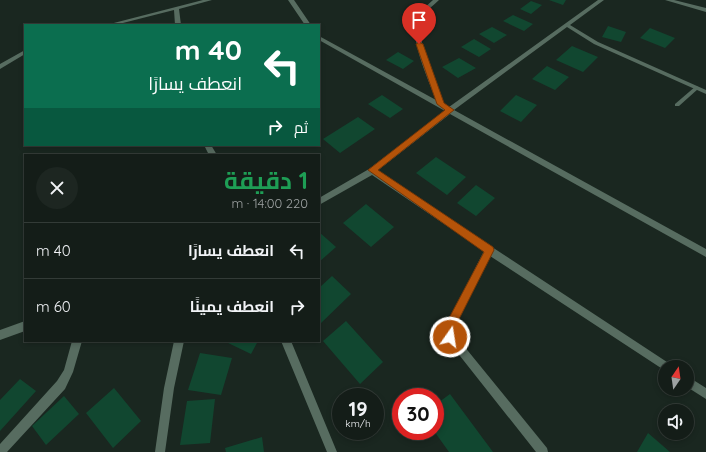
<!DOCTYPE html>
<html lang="ar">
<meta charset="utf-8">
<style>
:root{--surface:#141d18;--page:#1d2621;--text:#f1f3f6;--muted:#9da2a2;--line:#333b37}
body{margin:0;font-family:Quicksand,Cairo,sans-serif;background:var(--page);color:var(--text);direction:rtl;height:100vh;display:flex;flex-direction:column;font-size:15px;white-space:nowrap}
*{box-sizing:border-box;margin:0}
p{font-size:13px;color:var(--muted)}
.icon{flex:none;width:22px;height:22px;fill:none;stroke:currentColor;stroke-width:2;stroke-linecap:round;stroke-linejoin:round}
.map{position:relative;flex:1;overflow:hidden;direction:ltr}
.panel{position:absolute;left:24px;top:154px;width:296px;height:188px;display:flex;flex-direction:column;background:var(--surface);border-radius:0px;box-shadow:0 2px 6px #0003,0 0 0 1px var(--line);direction:rtl}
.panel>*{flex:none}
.banner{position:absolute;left:24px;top:24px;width:296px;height:122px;border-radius:0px;box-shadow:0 2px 6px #0003,0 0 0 1px var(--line);direction:rtl;background:#0b6e4f;color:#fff;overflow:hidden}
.needle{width:26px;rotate:13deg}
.fabs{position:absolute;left:658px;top:360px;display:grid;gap:8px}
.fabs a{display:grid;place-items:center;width:36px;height:36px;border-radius:50%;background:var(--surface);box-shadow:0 2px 6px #0003,0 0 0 1px var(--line);font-size:20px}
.speed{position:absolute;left:332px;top:388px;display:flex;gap:8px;font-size:20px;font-weight:700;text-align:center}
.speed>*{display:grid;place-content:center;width:52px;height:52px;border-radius:50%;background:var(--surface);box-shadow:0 2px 6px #0003,0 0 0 1px var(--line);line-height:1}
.speed small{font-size:10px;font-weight:400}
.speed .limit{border:6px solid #d22;background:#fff;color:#111}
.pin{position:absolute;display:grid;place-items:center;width:34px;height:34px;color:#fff;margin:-41px -17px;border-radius:50% 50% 50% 0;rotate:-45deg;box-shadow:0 0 4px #0007}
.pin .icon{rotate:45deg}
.me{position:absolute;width:44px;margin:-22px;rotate:13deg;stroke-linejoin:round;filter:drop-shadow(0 0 3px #0008)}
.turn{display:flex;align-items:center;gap:14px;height:84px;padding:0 12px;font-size:18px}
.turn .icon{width:52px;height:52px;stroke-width:2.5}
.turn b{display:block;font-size:28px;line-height:34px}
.then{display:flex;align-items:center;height:38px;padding:0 12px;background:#0003;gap:8px;font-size:15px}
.round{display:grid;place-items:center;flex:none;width:42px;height:42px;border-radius:21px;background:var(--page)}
.head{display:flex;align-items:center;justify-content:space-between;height:68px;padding:0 12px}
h1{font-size:24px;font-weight:700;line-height:30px;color:#1e9e55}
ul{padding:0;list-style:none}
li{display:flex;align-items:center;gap:12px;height:56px;padding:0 12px;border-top:1px solid var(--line)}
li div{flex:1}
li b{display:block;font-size:15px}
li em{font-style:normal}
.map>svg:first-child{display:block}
.building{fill:#114730}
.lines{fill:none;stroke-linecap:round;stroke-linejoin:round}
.service{fill:#576c60;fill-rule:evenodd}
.minor{fill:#576c60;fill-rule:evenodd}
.route{fill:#b45309;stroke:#753606}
</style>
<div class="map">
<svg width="706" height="452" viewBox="0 0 706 452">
<rect width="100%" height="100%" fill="#1a2720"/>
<path class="building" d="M549,0H566L563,5Z
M531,1L542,5L531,14L520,9Z
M513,15L533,24L524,31L503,21Z
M608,26L626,32L621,42L602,37Z
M492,27L507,35L494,43L479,34Z
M650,28L675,38L665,48L640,38Z
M474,39L491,49L479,57L461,47Z
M572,46L598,57L583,72L556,60Z
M398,52L414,61L403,69L386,60Z
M459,58L476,68L458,78L442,67Z
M547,66L569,77L555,90L532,79Z
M382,95L403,109L390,118L368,104Z
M516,95L537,105L521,122L500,111Z
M358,117L375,129L340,153L323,139Z
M436,157L466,177L447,195L416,173Z
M476,185L495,198L476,216L457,203Z
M366,204L394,227L371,247L343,223Z
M319,232L336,247L319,262Z
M332,276L351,294L321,323L319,320V288Z
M346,321L383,362L360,384L323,341Z
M224,341H258L251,354Z
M200,353L232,358L221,395L188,390Z
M20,379L36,391L0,431V400Z
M114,388L141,421L113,448L86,413Z
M450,394L493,452H449L434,431L435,405Z
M64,396L79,414L46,445L32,426Z
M215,399L210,443L180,445L187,401Z
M648,433L670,452H637Z
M262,437L264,452H226L225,448Z"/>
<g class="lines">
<path class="service" d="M696,86L698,87V89L679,106H675V104Z"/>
<path class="minor" d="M203,0H212L179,9L181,25H175L174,10L115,25H106Z
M288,0H294L311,25H305Z
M433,0H439C434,5 427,10 423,15C412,34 437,85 444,105L449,107L598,0H604L570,25L598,42L706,90V94L594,44L567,27L454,110L706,249V257L450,114L377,171L492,247L670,364L672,367H665V371L664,370L490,256L457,323L455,329V335L547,448L548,452H536L445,337V329L450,318L484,251L372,175L319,205V198L369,169L445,111L319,40V36L436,100C429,80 405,31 419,13C423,8 429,4 433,0Z
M665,0H674L706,8V12Z
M25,50V54L0,69V64Z
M204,145H211L217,155H209Z
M25,321V331L0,340V330Z
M72,341H82L73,372L65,389L7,452H0V444L57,381L64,370Z
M174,341H184L174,388L165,452H155L164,388Z
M281,341H291L337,452H327Z
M687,376L706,388V399L687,387Z"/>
</g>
<path class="route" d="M419,42L423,44L444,103L454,110L378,170L493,247L494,250L457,323L454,341L450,342L446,341C443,333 445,328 448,320L484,252L368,170L445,110L437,104L416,44Z"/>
</svg>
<div class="fabs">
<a><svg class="needle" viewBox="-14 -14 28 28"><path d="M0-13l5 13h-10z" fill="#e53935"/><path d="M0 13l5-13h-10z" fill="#9da2a2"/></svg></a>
<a><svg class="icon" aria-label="sound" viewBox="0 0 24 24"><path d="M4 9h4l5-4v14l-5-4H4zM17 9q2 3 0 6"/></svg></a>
</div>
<div class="speed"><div>19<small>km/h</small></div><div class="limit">30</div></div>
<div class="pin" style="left:419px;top:44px;background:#d93025"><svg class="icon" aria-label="arrive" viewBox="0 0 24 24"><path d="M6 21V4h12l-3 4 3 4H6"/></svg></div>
<svg class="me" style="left:450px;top:337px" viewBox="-20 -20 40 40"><circle r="17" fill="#b45309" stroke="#fff" stroke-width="3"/><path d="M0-11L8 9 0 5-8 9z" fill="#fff"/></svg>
<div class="banner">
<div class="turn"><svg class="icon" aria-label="left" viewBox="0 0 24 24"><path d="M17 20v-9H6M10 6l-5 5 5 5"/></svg><div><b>40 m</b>انعطف يسارًا</div></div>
<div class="then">ثم<svg class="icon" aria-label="right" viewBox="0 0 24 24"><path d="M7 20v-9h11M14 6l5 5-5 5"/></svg></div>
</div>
<section class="panel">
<div class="head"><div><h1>1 دقيقة</h1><p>220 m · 14:00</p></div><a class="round"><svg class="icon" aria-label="close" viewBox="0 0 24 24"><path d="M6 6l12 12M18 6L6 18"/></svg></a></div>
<ul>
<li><svg class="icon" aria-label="left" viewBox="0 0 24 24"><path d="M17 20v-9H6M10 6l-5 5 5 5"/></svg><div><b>انعطف يسارًا</b></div><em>40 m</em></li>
<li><svg class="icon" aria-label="right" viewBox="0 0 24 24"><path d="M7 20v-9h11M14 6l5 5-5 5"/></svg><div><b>انعطف يمينًا</b></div><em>60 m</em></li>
</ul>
</section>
</div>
